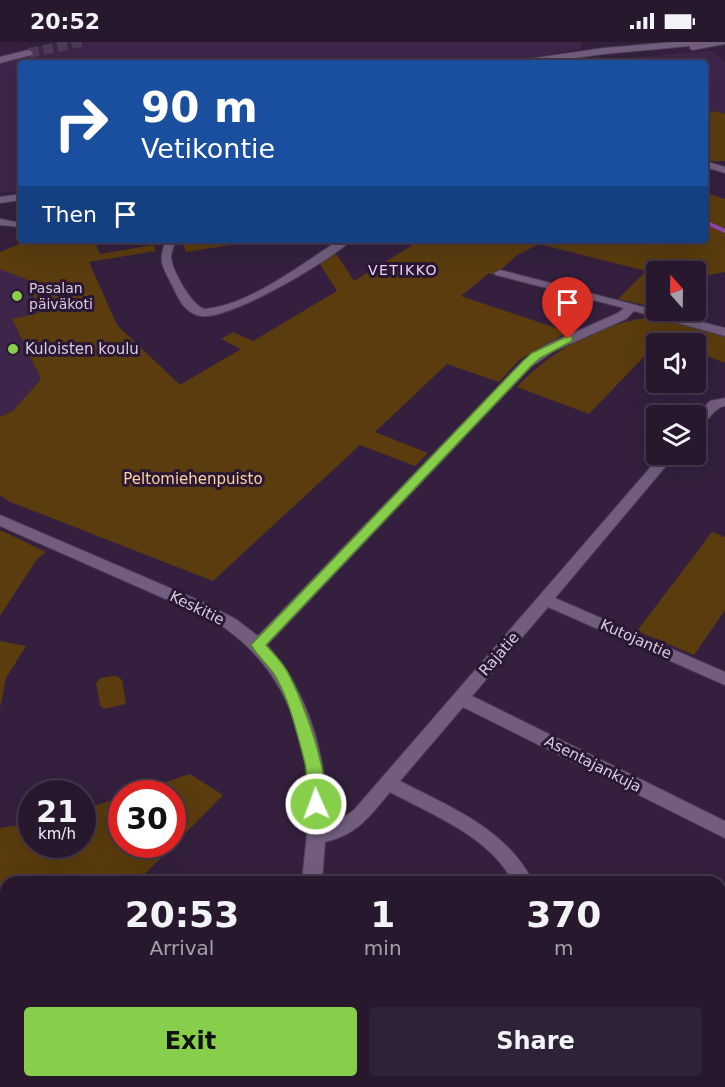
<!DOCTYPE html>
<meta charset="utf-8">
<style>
:root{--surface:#27182e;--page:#2f2136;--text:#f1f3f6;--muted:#a4a0aa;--line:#43374a;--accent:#87cf4a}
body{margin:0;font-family:"DejaVu Sans",sans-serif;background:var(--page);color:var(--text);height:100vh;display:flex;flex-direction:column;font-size:22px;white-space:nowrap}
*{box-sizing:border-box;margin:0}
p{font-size:20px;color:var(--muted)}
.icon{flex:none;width:33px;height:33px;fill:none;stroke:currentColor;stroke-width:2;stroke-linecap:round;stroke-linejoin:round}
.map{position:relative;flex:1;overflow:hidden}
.drawer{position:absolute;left:0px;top:834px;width:726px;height:212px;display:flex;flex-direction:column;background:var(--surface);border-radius:18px 18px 0 0;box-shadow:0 6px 24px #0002,0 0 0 2px var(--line)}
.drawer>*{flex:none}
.top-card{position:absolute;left:18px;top:18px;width:690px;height:183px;border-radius:6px;box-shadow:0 6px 24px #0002,0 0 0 2px var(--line);background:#1a4fa0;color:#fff;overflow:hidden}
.needle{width:39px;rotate:340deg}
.buttons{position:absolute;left:646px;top:219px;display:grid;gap:12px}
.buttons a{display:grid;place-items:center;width:60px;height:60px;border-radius:6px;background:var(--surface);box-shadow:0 6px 24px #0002,0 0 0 2px var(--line);font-size:30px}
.speed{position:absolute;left:18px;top:738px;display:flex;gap:12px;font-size:30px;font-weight:700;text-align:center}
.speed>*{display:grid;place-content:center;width:78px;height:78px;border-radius:50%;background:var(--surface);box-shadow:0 6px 24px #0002,0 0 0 2px var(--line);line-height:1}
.speed small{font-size:15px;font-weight:400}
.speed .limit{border:9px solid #d22;background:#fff;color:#111}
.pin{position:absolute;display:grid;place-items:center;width:51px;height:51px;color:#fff;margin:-62px -26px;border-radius:50% 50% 50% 0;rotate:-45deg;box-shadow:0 0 6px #0007}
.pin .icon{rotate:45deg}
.me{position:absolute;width:66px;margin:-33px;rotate:358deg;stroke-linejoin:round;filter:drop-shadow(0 0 4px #0008)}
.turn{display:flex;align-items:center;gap:21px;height:126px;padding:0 24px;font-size:27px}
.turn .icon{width:78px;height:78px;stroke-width:2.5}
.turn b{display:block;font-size:42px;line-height:51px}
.then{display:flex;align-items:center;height:57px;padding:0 24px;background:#0003;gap:12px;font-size:22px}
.eta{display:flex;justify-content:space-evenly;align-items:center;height:102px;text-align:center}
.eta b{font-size:36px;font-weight:600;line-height:42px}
.primary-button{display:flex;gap:12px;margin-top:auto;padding:12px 24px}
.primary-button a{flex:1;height:69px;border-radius:6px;background:var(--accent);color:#111;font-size:24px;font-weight:600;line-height:69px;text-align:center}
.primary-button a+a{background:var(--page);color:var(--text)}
.status{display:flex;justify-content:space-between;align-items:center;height:42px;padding:0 30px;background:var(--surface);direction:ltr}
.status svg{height:16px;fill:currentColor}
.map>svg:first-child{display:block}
.built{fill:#3e264a}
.green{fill:#5a3c0e}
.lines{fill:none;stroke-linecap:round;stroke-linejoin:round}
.stream{stroke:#8e48b0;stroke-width:4}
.minor-tunnel{stroke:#4d3a56;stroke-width:10;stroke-dasharray:10 4.5;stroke-linecap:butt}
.minor-casing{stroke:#4c3c55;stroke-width:2}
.minor{fill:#725d7e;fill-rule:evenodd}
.route{fill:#87cf4a;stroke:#588730;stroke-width:1.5}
.poi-dot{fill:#87cf4a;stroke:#2a1733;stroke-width:2}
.labels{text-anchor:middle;stroke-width:6;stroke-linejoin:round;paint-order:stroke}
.far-neighbourhood-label{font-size:14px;letter-spacing:1.5px;fill:#ead2f8;stroke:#2a1733}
.far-poi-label{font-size:14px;fill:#d8ccdf;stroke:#2a1733;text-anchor:start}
.poi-label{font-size:15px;fill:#d8ccdf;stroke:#2a1733;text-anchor:start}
.park-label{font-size:15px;fill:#fcd4a1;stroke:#2a1733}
.street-label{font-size:15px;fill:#d8ccdf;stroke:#2a1733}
</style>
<div class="status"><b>20:52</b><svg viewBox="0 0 49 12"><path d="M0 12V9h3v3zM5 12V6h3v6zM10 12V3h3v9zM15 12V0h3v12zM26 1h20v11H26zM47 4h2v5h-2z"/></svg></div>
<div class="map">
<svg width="725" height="1045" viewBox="0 0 725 1045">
<rect width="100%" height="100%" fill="#34203e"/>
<path class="built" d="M57,0H580L582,3L580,7L498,21H21V149L0,151V13Z
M704,9L713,10L725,21V72L717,69L705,72V21L623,19L628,16Z
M0,227L28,238L39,271L12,277L41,337L13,369L0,375Z"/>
<path class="green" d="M717,69L725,72V119H705V72Z
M705,151L725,157V230L696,235V230H657V266L618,257L646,229L539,202L517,213L495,233L489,231L461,254L568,290L519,318L499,340L447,322L375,390L428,411L415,424L360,403L213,539L8,459L0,453V375L13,369L41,337L12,277L39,271L28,238L0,227V210L29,198H94L100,212L153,203L156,209L89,220L117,283L180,343L241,307L221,297L233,290L253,299L337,249L319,220L335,210L354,239L421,198H705Z
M216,198H262L186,210L183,203Z
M646,276L664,278L725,294V321L696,310V302L673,301L661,297L589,372L517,345C551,309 596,283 646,276Z
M0,488L46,510L37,517L0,574Z
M712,490L725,495V568L694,613L637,589Z
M0,599L26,604L6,636L0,666Z
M113,634H117L122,638L126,662L104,667L100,663L96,641L101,636Z
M190,732L223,753L137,840H6V973L0,979V786L31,781L32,802H82L83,768L121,755L122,802H172V752L133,751Z"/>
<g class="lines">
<path class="stream" d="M705,180L725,189"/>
<path class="minor-tunnel" d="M29,11L82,0"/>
<g class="minor-casing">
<path id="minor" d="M674,0H725V2L693,8L690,7V4L604,12L539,21H517L521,18L604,6Z
M29,8L33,11L32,13L0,21V15Z
M705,119L725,125V131L705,125Z
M21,152V158L0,161V155Z
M0,177L21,181V185L0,183Z
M166,198H176C174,204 171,210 171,216C173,230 191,262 204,267C248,264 302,222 339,198H351C332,218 228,279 201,274C185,271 179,258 173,245C163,224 157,221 166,198Z
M500,228L725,286V294L634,269L626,277L554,309L531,325L267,603C310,652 329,720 326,784L334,782L354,768L662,412H676L555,556L725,630V643L548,565L472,654L725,779V796L463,665L400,739C450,765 507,787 533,840H513C490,795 433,773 390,750C370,774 357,793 325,800L322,840H302C305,808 310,777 308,744C303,674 272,613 211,577L0,484V473L207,562L237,578L258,594L523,319L546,303L618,271L624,266L496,233L494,231Z
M725,356V364C712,366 708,382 696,386V374L710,359Z
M194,1040H218L216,1045H191Z
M247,1040H271L274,1045H249Z
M407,1040H432L435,1045H409Z
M580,1040H602L600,1045H577Z"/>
</g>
<use href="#minor" class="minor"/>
</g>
<path class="route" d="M568,294L572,295V299L540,316L531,324L266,603C273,611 281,619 287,629C301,653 335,742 322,767L316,768L311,767C305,756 308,734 305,721C297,692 290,658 274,632C267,622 257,613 251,603L523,319L532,311Z"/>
<g class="poi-dot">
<circle cx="17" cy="254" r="6"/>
<circle cx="13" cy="307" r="6"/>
</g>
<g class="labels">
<g class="far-neighbourhood-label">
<text x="403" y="233">VETIKKO</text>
</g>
<g class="far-poi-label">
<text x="29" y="251">Pasalan<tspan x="29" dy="16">päiväkoti</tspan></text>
</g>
<g class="poi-label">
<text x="25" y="312">Kuloisten koulu</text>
</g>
<g class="park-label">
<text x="193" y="442">Peltomiehenpuisto</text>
</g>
<g class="street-label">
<text transform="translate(197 566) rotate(26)" y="5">Keskitie</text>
<text transform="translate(636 597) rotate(24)" y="5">Kutojantie</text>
<text transform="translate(499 612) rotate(-49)" y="5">Rajatie</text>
<text transform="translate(593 722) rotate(27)" y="5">Asentajankuja</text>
</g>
</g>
</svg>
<div class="buttons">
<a><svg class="needle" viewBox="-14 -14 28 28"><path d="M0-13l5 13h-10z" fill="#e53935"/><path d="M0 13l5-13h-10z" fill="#a4a0aa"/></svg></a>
<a><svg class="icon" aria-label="sound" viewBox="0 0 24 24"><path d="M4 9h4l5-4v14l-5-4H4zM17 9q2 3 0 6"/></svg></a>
<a><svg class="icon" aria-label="layers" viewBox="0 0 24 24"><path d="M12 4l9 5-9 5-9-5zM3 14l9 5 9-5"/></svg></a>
</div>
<div class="speed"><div>21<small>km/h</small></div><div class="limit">30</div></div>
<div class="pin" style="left:568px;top:297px;background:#d93025"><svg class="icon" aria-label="arrive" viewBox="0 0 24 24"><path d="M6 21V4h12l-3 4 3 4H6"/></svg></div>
<svg class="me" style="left:316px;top:762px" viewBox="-20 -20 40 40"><circle r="17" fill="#87cf4a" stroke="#fff" stroke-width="3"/><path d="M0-11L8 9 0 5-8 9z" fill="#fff"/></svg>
<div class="top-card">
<div class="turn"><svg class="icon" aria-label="right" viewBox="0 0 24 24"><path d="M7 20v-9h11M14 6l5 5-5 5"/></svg><div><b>90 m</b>Vetikontie</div></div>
<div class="then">Then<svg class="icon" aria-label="arrive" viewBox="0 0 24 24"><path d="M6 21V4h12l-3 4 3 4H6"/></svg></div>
</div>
<section class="drawer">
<div class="eta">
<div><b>20:53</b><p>Arrival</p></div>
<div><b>1</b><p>min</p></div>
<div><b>370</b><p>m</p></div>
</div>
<div class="primary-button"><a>Exit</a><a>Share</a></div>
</section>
</div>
